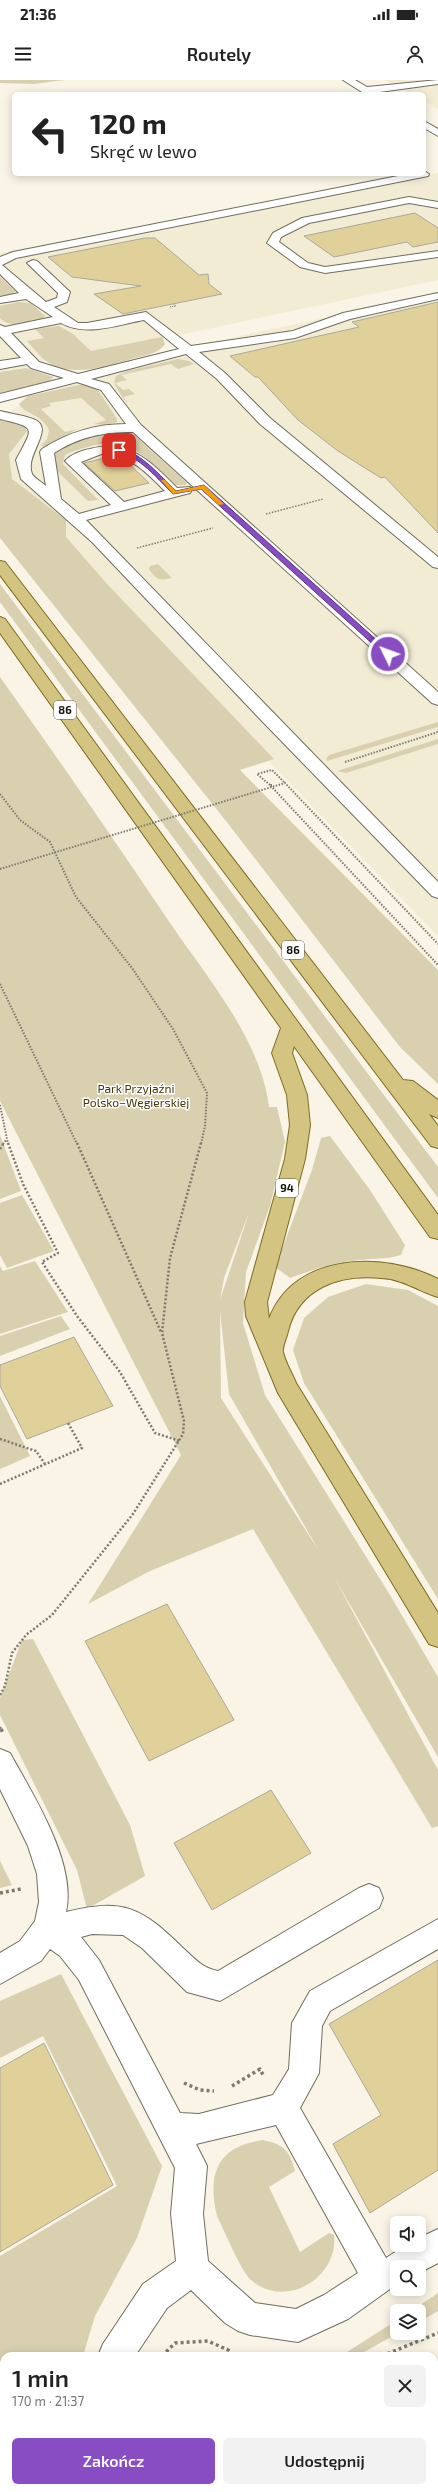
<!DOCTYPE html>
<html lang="pl">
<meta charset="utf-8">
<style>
:root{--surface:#fff;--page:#f2f2f2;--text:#222;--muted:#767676;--accent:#884dc3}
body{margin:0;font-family:"Exo 2",sans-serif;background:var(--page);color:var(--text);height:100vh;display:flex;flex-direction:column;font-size:15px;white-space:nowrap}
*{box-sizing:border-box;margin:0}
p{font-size:13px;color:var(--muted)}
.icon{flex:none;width:22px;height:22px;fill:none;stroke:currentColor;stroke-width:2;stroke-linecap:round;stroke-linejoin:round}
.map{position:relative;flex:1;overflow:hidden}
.side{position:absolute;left:0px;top:2272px;width:438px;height:140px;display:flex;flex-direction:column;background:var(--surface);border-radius:12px 12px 0 0;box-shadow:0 2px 10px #0003}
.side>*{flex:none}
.guide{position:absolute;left:12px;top:12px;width:414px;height:84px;border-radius:6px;box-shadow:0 2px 10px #0003;background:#fff;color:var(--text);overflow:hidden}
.buttons{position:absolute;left:390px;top:2136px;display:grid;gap:8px}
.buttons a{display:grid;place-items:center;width:36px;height:36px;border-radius:6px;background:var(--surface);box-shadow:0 2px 10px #0003;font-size:20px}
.pin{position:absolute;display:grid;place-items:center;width:34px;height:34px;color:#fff;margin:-17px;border-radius:8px;box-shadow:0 2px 6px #0006}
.me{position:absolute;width:44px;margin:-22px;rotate:312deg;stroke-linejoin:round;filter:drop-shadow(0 0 3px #0008)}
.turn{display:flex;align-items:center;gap:14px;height:84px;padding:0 12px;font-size:18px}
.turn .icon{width:52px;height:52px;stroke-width:2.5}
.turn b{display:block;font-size:28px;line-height:34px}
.round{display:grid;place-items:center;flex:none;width:42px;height:42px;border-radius:6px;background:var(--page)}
.headline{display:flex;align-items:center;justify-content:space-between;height:68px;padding:0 12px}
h1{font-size:24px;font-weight:600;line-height:30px}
.primary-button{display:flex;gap:8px;margin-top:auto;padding:8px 12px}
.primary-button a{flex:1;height:46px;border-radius:6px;background:var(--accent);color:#fff;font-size:16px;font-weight:600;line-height:46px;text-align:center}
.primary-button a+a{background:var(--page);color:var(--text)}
.status{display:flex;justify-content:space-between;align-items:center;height:28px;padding:0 20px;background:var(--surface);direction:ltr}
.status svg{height:11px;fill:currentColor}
header{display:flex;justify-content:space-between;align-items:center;height:52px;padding:0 12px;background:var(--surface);font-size:18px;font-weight:600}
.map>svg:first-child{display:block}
.built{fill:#f2ecd5}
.green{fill:#d9d0b0;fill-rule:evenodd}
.building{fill:#e0d09a;stroke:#aca89a}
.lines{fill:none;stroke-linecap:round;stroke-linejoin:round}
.minor-casing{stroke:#706d5f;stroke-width:2}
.major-casing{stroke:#7f6c22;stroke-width:2}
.path-far4{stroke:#7c796f;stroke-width:1;stroke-dasharray:1 1;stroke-linecap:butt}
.path-far3{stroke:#7c796f;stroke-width:1.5;stroke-dasharray:1.5 1.5;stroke-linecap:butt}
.path-far2{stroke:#7c796f;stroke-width:2;stroke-dasharray:1.5 1.5;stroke-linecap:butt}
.path-far1{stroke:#7c796f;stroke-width:2.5;stroke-dasharray:2 2;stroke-linecap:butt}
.path{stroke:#7c796f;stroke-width:3.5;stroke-dasharray:3 3;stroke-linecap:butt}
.minor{fill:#fff;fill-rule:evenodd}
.major{fill:#d4c481;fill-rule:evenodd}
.path-bridge{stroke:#7c796f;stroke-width:2;stroke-dasharray:1.5 1.5;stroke-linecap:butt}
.route{fill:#884dc3;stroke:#58327f}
.slow{fill:#f59e0b}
.labels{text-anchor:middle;stroke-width:3;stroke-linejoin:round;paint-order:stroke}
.shield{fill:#fff;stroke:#5a5a56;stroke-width:1}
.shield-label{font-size:11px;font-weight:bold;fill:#14130d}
.park-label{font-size:12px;fill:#42370b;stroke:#fff}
</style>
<div class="status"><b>21:36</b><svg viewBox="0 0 49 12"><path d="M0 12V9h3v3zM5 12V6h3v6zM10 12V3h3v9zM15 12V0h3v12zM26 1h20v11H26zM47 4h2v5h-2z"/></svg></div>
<header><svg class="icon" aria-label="menu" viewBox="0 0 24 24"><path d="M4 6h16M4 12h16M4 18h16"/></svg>Routely<svg class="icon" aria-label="person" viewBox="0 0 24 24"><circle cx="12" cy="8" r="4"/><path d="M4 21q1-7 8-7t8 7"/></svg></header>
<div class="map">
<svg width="438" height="2412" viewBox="0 0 438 2412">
<rect width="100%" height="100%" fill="#f9f4e5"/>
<path class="built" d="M384,0H438V29L424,21V14H411Z
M438,93V200L71,278L42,247L36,249L45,258L27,261L46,281L31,289L21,288L0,292V173L152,144L157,147Z
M438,214V856L0,405V337L40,314L235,257Z"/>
<path class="green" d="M0,0H65L34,4L0,3Z
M0,197L15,211L12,216L0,218Z
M18,222L30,223L45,236L44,239C29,242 12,250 0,238V226Z
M59,246L73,254L91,271L162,257L165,264C158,274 146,275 135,278C108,286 72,299 46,281C39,276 33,267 27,261L44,258L35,249Z
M178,279L189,281L194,284L178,289L171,284L121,295L127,300L115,303L123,310L129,309L135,314L123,317L128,322L124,320L114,303L116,296L127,291Z
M26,288L54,297L49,301L0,313V292Z
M83,304L96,307L117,339V342L106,345L94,344L106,340L81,318L49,323L51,326L41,329L65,352L77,349L46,367L41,366L47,359L49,350C41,333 27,336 19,324L28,316Z
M0,338L24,346L27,351L9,374L12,399L66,440V457L108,505L274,679L240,690L438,890V1004L400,967L226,741L0,458Z
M122,352L134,355L187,403L186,405H174C161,393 148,378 133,368C117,357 80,367 65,375L63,384L98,420L88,421L59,393L55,386L54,375C69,356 100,354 122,352Z
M158,484L172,498C160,501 156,500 149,489L150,486Z
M0,504L438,1087V1118L0,522Z
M0,597C57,677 113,758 168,840C205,895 261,959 269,1027H277L285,1062L270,1126L246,1192L243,1243L265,1315L390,1515L438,1597V1677L334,1497L438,1690V1746L432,1748L253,1449L150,1491L88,1524L181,1375L0,1021ZM248,1135V1136L220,1220L224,1198ZM220,1231L229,1314L319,1471L221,1318Z
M438,642V647L327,681L326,679L329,675Z
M438,659V664L346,693L337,691Z
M0,1055L21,1111L0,1119Z
M330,1056L370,1110L405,1165L401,1175C385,1180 370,1178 352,1181C331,1183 310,1191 290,1198L275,1187L312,1090L321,1058Z
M22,1115L54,1171L7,1188L0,1175V1123Z
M35,1181L68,1232L0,1254V1186L3,1191Z
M366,1204L408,1210L438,1226V1519L304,1303L293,1270L304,1238L328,1217Z
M61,1236L70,1249L0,1276V1256Z
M0,1316L30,1376L0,1389Z
M33,1559L130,1745L145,1796L87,1829L77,1790L0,1635V1618L22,1560Z
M0,1781L12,1805L0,1808Z
M61,1894L162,2086L137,2158L95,2236L83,2276H4V2408H79V2412H0V2176L117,2106L43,1956L0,1978V1921Z
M263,2060C284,2065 289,2069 295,2091L269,2107L300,2172L329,2153L334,2155C339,2198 285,2230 251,2200C241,2191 224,2150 217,2136C207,2094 217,2066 263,2060Z
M438,2213V2231L419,2242V2231H411Z
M397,2240L398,2253L357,2276H341Z
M438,2387V2412H397L404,2408H434V2389Z"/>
<path class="building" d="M415,133L438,148V162L413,167L407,162L334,177L304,156Z
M145,158H155L199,195L208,194L209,204L222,214L123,234L94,214L141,206L72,197L48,177Z
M438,222V453L385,397L381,398L338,371L298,340L258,297H255L230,276L359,247L352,242Z
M113,376L125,380L149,403L115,411L84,383Z
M74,1257L113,1326L27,1359L0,1306V1285Z
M167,1524L234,1640L149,1681L85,1561Z
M271,1710L311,1773L212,1830L174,1763Z
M438,1880V2090L370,2133L333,2064L381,2035L329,1944Z
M44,1963L113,2105L0,2172V1988Z"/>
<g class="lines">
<g class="minor-casing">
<path id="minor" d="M343,0H355L367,7L438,0V4L365,14Z
M424,41L438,49V56L424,48Z
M424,91L429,94L428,96L16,178L2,185L46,222L57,218L58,213L27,183L33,180L37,181L70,212L67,222L54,227L78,243H87L146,232L191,266L293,251L343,233L438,213V219L350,239L295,258L199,272L225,293L270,338L438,477V488L433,487L260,344L217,299L186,274L91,299L109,304L141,345L438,612V625L432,623L133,352C103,352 79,357 54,373L61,419L79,434L111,425L65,381C70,375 82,370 90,369C130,359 151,382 177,408L190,407L192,410L190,413L86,440L438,802V818L432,816L260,639L92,462L21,399L16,380C33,347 38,348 0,339V331C11,334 23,335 33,339C57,348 24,374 32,394C34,398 42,402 46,406L40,372L42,369C69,352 95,344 126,344L101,310L77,302L0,322V314L64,298L31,288L27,284L0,289V281L21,278L0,256V245L5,247L53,237L26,219L0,223V217L19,213L0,194V177L13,172L408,94H424ZM144,240L179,269L78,294L39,282L11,253L61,243C86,257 117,245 144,240ZM104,373C130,375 147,393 165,411L124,422L81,382Z
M409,117L438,122V128L409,123L309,143L281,157L279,162L308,183L325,187L438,171V177L325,193L300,187L267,163L273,153L302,138Z
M0,1669L10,1673C33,1715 77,1783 66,1832C124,1818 141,1827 183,1868C195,1879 202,1888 218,1891L359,1808L369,1804L379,1808L383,1818L379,1828L220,1921L187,1912L142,1868L123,1855L92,1854L81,1857L99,1880L180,2033L199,2034L273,2015L289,1989L292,1943L310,1911L438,1839V1869L330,1931L322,1946L319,1993L300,2028L386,2178L406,2165H419V2158L438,2149V2183L419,2193V2187H397V2203L394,2201L390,2209L348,2239L298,2262L250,2255L238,2251L225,2243L191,2210L167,2228L135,2276H98L103,2264L143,2204L176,2181L171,2134L175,2088L79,1900L60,1876L50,1869L41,1881L0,1904V1873L20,1861L35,1841L39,1822L37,1794L28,1766L0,1709ZM276,2045L358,2193L324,2215L296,2229L255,2223L208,2181L203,2134L207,2086L196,2064Z
M111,2408H146L147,2412H112Z"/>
</g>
<g class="major-casing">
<path id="major" d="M0,481L5,482L403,1000L413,1001L438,1020V1038L429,1034L438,1046V1068L431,1066L0,495Z
M0,537L5,539L438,1135V1159L430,1157L294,966L292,973L307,1015L310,1045L305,1079L267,1222L269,1239C294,1172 384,1171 438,1199V1217C418,1211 403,1199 381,1198C339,1194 299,1208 288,1251C287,1257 282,1266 283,1272C285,1282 292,1293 296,1303L438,1533V1567L429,1564L278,1313L246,1236L245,1222L285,1079L290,1045L287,1015L272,973L281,948L0,553Z
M438,2304V2339L434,2341V2306Z
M271,2408H311L310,2412H270Z"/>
</g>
<path class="path-far4" d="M170,227L176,226L173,224"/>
<path class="path-far3" d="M266,434L323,419
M137,468L213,448"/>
<path class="path-far2" d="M345,682L438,652
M270,705L257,694L272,690L285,703
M272,705H270L438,885
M0,714L20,740L50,762L76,817L132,888L173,949L207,1013L205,1046L201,1064
M0,904L77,1064
M0,1025L8,1064
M3,1064L6,1060"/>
<path class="path-far1" d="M8,1063L23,1104L58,1173L42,1182L77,1236L120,1292L155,1353L180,1361
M77,1063L161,1252
M0,1069L4,1063
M0,1359L36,1371L45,1384
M0,1404L82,1368L68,1343
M0,1615L5,1606L12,1573L26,1555L52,1535L133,1434L183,1354L184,1341L162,1253L170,1178L201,1063
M0,1647L1,1650"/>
<path class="path" d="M1,1649L3,1653
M0,1813L21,1809
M184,2003L200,2010L214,2011
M232,2006L260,1989L264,1997
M162,2276L175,2263L208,2261L228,2270L230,2266
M382,2276L438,2253"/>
<use href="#minor" class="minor"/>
<use href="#major" class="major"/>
<path class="path-bridge" d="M0,789L285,703L438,864"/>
</g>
<path class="route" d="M119,368C143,374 159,395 176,411L204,405L391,573V576H386L201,409L173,414C157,398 140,377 117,371Z"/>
<path class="slow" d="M161,400H165L176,411L204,405L224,424L219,425L201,409L173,414Z"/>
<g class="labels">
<g class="shield">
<rect x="54" y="621" width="22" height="18" rx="3"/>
<rect x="282" y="861" width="22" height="18" rx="3"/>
<rect x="276" y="1099" width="22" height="18" rx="3"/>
</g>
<g class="shield-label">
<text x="65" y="634">86</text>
<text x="293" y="874">86</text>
<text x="287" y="1112">94</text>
</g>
<g class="park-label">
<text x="136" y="1013">Park Przyjaźni<tspan x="136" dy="14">Polsko–Węgierskiej</tspan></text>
</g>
</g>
</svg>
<div class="buttons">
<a><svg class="icon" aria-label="sound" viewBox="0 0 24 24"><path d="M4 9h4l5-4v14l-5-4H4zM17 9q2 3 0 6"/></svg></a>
<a><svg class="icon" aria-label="search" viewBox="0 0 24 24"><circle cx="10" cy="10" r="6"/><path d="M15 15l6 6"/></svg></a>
<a><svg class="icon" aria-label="layers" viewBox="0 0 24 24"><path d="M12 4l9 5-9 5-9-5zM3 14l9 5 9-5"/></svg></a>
</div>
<div class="pin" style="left:119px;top:370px;background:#d93025"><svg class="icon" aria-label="arrive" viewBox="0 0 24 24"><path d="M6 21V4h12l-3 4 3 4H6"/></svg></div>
<svg class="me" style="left:388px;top:574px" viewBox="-20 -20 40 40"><circle r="17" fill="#884dc3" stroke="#fff" stroke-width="3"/><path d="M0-11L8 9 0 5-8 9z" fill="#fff"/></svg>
<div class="guide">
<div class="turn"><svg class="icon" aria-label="left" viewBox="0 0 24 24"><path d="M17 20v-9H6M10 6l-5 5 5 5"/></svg><div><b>120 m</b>Skręć w lewo</div></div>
</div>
<section class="side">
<div class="headline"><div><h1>1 min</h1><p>170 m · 21:37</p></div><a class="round"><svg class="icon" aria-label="close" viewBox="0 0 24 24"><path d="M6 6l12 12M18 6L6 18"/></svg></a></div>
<div class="primary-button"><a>Zakończ</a><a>Udostępnij</a></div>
</section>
</div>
